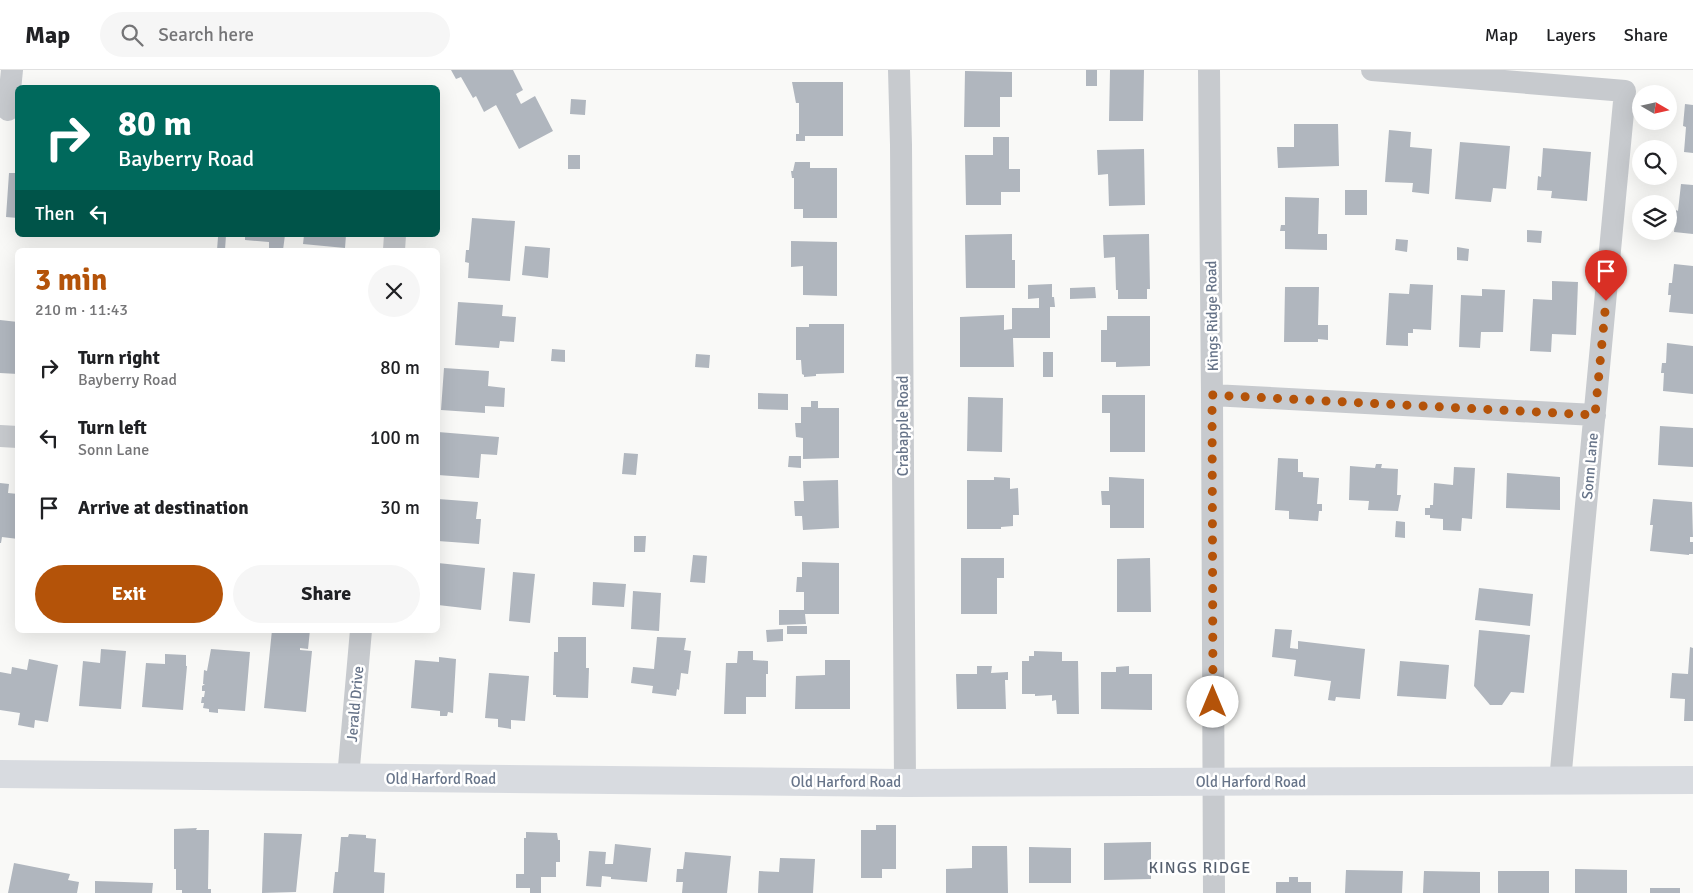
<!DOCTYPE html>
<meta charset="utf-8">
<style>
:root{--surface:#fff;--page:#f6f6f6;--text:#202124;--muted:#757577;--line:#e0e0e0;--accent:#b45309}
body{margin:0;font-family:Signika,sans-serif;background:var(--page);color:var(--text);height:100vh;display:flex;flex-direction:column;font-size:19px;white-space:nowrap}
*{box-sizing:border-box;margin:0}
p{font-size:16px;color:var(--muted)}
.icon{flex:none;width:28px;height:28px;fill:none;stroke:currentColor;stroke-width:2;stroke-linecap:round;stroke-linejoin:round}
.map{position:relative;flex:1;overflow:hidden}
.sheet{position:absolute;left:15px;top:178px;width:425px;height:385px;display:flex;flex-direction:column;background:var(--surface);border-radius:8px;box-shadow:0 5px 20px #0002}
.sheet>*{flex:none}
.hud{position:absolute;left:15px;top:15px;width:425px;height:152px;border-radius:8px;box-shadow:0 5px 20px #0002;background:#00695c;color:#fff;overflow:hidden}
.needle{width:32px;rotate:99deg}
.tools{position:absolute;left:1632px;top:15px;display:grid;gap:10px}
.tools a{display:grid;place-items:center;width:45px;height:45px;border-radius:50%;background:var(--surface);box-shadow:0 5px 20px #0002;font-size:25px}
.pin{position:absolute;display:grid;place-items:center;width:42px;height:42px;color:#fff;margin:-51px -21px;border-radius:50% 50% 50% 0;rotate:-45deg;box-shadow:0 0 5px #0007}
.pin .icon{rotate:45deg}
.me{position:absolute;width:55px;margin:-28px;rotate:0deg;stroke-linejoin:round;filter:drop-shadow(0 0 4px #0008)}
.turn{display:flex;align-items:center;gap:18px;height:105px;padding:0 20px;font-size:22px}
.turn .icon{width:65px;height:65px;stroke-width:2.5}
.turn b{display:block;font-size:35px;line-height:42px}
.then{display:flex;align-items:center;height:48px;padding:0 20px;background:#0003;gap:10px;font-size:19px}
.round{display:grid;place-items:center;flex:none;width:52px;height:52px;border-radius:26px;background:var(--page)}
.head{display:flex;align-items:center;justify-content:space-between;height:85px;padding:0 20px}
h1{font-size:30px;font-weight:800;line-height:38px;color:var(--accent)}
.primary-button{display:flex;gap:10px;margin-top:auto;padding:10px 20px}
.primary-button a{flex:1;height:58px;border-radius:30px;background:var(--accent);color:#fff;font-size:20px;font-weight:800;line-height:58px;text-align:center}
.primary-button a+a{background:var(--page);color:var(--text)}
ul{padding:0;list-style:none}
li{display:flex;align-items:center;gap:15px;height:70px;padding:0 20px}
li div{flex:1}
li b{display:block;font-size:19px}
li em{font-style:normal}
header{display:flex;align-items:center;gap:30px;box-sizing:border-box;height:70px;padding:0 25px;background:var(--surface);border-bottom:1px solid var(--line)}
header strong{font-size:24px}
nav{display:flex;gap:28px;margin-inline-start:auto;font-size:18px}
.search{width:350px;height:45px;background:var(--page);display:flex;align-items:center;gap:12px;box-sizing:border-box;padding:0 18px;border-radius:28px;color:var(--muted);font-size:19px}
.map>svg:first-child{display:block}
.building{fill:#b0b6be}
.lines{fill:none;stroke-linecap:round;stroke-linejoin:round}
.street{stroke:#c7cace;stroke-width:22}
.secondary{stroke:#d8dbe0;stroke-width:28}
.route{stroke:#b45309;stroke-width:9;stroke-dasharray:0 16.2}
.labels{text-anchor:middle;stroke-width:5;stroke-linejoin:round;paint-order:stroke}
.street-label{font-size:15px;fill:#677489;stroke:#fff}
.neighbourhood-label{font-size:16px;letter-spacing:1px;fill:#555f6e;stroke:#fff}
</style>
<header>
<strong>Map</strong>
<div class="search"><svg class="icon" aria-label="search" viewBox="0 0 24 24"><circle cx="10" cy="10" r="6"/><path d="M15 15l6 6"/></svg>Search here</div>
<nav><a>Map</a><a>Layers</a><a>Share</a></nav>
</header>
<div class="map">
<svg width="1693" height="823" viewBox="0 0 1693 823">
<rect width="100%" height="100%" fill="#f9f9f7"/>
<path class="building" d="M451,0H513L523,20L516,24L521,34L535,26L553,61L519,79L496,35L484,42L476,26L473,28L461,7L456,9Z
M1086,0H1097V16H1086Z
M1110,0H1144L1143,51H1109Z
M965,1L1012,2V27H1000V57H964Z
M792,12H843V66H805V71H796V64H799V33H796Z
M571,29L586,30L585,45L570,44Z
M1685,34L1693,35V83L1684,82L1686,57L1683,56Z
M1294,54H1338L1339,96L1278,98L1277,77H1294Z
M1389,60L1411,62L1410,77L1432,79L1429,124L1412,122L1413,113L1385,112Z
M993,67H1009V99H1020V122H1001V135H966L965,85H993Z
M1460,72L1510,76L1506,119L1493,118L1491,132L1455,129Z
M1543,78L1591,82L1587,131L1551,128L1552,121L1537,120L1538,106L1541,107Z
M1144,79L1145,135L1109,136L1108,104L1098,105L1097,80Z
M568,85H580V99H568Z
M795,92H810V98H837V148H803V139H794V108H792L791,101H793Z
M9,103H18V148L6,147Z
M1681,114L1693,115V164L1674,162L1676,140L1678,141Z
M1345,120H1367V145H1345Z
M1285,127L1319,128L1318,164H1327V180L1285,179V161H1280L1281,155H1285Z
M472,148L515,151L510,211L468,208L469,193L465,192L466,180H469Z
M1527,160L1542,161L1541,173L1527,172Z
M1012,164V190H1015V218H966L965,165Z
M1149,164L1150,219H1147V229H1118V220H1116L1115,187L1104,188L1103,165Z
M206,165H226L225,180H217L218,167L206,166Z
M245,165H285L283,180H269V172L245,170Z
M304,165H346L345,178L303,174Z
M1396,169L1408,170L1407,182L1395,180Z
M791,171L837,172V226L803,225V196L791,197Z
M525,176L550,178L548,208L522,205Z
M1457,177L1469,179L1468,191L1457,190Z
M1674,194L1693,196V244L1669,242L1671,225H1668L1669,213H1672Z
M1552,211L1578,212L1576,265L1552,264L1551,282L1530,281L1533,229L1552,230Z
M1052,214V227H1054L1055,237H1050V268H1013L1014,297H960V247L1004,245V260L1012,259V238H1039V228L1028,229V215Z
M1410,214L1433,215L1431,260L1413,259V263H1408V276L1386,275L1389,223L1409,224Z
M1095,217L1096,228L1070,229V218Z
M1285,217H1319L1318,255H1328V270L1318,269V272H1284Z
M1482,219L1505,220L1503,262H1481L1480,278L1459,277L1461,225L1482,226Z
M458,232L503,235L502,246L516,247L514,272L500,271L499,278L455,275Z
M1107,246H1150V296L1116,297V292H1101V260H1107Z
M0,250L18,252V304L0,303Z
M809,254H844V303L816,304V306L804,307V305L802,304L801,290H796V257H809Z
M1667,273L1693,276V324L1663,321L1664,303H1661L1662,293H1666Z
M552,279L565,280V292L551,291Z
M1043,282H1053V307H1043Z
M696,284L710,285L709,298L695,297Z
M444,298L489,301L488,316L505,318L504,337L485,336V343L441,340Z
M758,323L788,324V340L758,339Z
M1102,325H1145V382H1110V343H1102Z
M968,327L1003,328L1002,382L967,381Z
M811,331H818V338H839V388L803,389V368L796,367L795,353H801V337H811Z
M1660,356L1693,358V397L1658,395Z
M438,362L499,367L497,385L481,384L479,408L438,405Z
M624,383L638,384L636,405L622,404Z
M789,386H801V398L788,397Z
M1278,388L1298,389V402H1303V407L1319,408L1317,434H1322V441H1319L1318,451L1289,449V441L1275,440Z
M1376,394H1382L1381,398L1398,399L1397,425H1401L1398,441L1368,440L1369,431L1349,430L1350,396L1375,398Z
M1454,397L1475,398L1472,449L1462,448L1461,461L1443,460V449L1430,448V445H1425V438H1430V435H1433L1434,413L1453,415Z
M1507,403L1560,407V440L1506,438Z
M994,407L1010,408V419L1018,418L1019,445H1013V456L1001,457V459H967V410H994Z
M1109,407L1144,409V458H1110V435H1102L1101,421H1109Z
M838,410L839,458L803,460L802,446H795L794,431H804L803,411Z
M0,413L9,414L8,423L18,424V469L2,467L1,473H0Z
M438,429L478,432L476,449H481L479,474L438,471Z
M1653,429L1692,432L1693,467H1690V472H1693V484H1689V485L1650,481L1653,455H1650Z
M1396,451L1405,452V468L1395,467Z
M634,466H646L645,482H634Z
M693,485L707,486L705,513L690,512Z
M961,488H1004V508H997V544H961Z
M1150,488L1151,542H1117V489Z
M802,492L839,493V544H805L806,554L779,555V540H804V522H796L797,507H802Z
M438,493L485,498L481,540L438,535Z
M513,502L535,504L530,553L509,551Z
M593,512L626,514L624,537L592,535Z
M1479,518L1533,524L1530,556L1475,550Z
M633,521L661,523L659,561L631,559Z
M787,556H807V564H787Z
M783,559V571L767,572L766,560Z
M1275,559L1292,560L1290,578L1298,579V571L1365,579L1360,629L1336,627L1335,631L1328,630L1331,611L1294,606L1296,590L1272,587Z
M272,560H310L308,579L300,578V580L312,581L306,642L264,638Z
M1479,560L1530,565L1524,623L1511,622L1502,635H1490L1474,616Z
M558,567H586V598H589L588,628L556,627V625H553L554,582H558Z
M657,567L686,568L684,580L691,581L688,604L681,603L679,620L677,619L676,626L652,623L653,616L631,613L633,597L654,599Z
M1690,577L1693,578V651H1684L1685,629L1670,628L1672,603L1688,604Z
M101,579L126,581L121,639L79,636L83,591L100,593Z
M211,579L250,582L245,641L218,639V643L209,642V639L203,638L204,633H201L202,627H204L205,621H202V616L205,614H203L204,600L207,601Z
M738,581H753V590L768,591V604H766V627H746V644H724L726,593H737Z
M1034,581L1062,582V591H1078L1079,644H1057L1056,630L1052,631V625L1035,626V624H1022V591H1029V586H1034Z
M165,584L186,585V596H187L183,640L142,637L146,593L165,594Z
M439,587L456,589L453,643L448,642L447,646H440V641L411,638L415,590L439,592Z
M29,589L58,595L48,652L35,650L34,658L18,655L20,643L0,640V602L11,604L12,597L27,600Z
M825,590H850V639H795L796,606L825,605Z
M1400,591L1449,595L1446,629L1397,626Z
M977,596H992L991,603L1008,602V610H1005L1006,639H957L956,604H977Z
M1129,596V604H1152V640L1101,639V602H1116V597Z
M489,603L529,606L525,651L511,650V659L498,657V649L485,648Z
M876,755H896V799H882V808H861V760H876Z
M197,758L196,760H209L208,819H211V823H182V820H176V799H174V759Z
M526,762L557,763L558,770H560V792H556V807H541V823H530V818H516V804H524V768H526Z
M264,763L302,764L296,822L262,823Z
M349,764L366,765V768L376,769L374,802L385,803L384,823H333L335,802H338L341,767H348Z
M1151,772V809L1104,810V773Z
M615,774L651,778L647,812L611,809V807L602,806L601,817L586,816L589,781L606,782L605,794H613Z
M972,776H1007L1008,823H946V799L972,798Z
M1029,777L1071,778V813H1029Z
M685,782L731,786L727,823H682L683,812H676L677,799H683Z
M780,788L815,789L813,823H758L759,801L779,802Z
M14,793L70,804L68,810L79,812L77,823H8Z
M1575,799L1627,800V823H1575Z
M1346,800L1403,801L1402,823H1345Z
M1424,801L1480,802V823H1423Z
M1498,801H1549V823H1498Z
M1289,807H1298V812H1311V823H1276V812H1289Z
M95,811L153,813L152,823H95Z
M1650,818H1680V823H1650Z"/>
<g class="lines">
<path class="street" d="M899,0L901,75L905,713
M1209,0L1212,325L1214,823
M1372,0L1625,21L1560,711
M8,40L12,0
M394,180L395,165
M1212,325L1595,345
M0,366L18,367
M348,708L361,560"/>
<path class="secondary" d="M0,704L905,713L1693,710"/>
</g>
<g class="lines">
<path class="route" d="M1213,632L1212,325L1595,345L1606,231"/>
</g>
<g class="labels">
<g class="street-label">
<text transform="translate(1212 246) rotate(-91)" y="5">Kings Ridge Road</text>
<text transform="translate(903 356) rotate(-90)" y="5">Crabapple Road</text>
<text transform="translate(1590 396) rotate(-85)" y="5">Sonn Lane</text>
<text transform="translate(355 634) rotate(-85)" y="5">Jerald Drive</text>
<text x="441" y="714">Old Harford Road</text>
<text x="846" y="717">Old Harford Road</text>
<text x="1251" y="717">Old Harford Road</text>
</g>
<g class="neighbourhood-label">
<text x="1200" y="803">KINGS RIDGE</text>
</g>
</g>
</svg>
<div class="tools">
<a><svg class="needle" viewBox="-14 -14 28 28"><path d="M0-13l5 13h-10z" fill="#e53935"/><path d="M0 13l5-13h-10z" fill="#757577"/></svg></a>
<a><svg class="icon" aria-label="search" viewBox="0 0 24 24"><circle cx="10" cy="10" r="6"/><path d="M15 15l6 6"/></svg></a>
<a><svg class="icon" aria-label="layers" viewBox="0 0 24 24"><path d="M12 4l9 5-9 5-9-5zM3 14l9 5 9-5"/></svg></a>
</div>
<div class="pin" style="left:1606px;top:231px;background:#d93025"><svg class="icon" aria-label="arrive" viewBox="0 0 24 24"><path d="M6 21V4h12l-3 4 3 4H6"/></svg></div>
<svg class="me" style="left:1213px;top:632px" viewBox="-20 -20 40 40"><circle r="19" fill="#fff"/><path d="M0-13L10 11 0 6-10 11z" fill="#b45309"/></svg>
<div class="hud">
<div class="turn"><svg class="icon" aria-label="right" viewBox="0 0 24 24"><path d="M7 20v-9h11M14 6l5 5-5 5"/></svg><div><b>80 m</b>Bayberry Road</div></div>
<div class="then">Then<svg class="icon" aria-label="left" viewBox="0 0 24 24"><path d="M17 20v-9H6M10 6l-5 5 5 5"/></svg></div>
</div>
<section class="sheet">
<div class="head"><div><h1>3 min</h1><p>210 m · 11:43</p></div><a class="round"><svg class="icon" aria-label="close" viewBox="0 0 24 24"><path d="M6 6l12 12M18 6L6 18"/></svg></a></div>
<ul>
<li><svg class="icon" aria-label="right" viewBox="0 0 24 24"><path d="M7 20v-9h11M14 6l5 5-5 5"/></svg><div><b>Turn right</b><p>Bayberry Road</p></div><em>80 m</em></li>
<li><svg class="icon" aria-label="left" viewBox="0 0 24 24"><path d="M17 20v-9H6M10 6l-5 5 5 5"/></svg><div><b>Turn left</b><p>Sonn Lane</p></div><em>100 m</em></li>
<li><svg class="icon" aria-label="arrive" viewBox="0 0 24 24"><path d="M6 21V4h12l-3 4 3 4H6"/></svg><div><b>Arrive at destination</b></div><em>30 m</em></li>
</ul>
<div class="primary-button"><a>Exit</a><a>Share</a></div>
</section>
</div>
